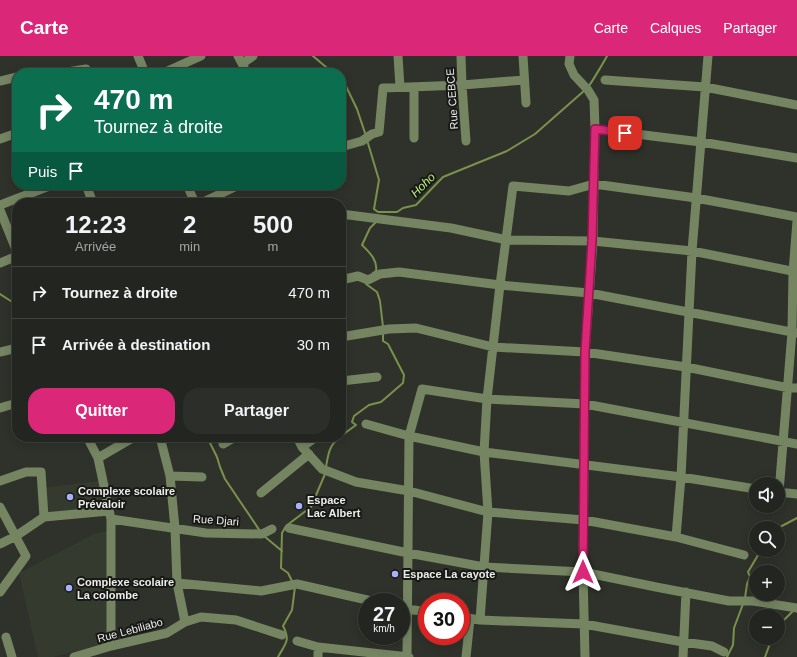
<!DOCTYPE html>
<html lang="fr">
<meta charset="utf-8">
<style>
:root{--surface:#232620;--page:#2b2e29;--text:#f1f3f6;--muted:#a3a5a5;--line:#40433e;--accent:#db2777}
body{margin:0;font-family:Helvetica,sans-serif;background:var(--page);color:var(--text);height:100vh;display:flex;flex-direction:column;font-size:15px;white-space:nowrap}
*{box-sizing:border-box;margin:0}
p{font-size:13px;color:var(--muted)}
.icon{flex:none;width:22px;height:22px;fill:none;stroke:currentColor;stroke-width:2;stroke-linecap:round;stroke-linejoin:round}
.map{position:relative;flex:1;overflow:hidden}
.drawer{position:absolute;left:12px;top:142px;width:334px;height:244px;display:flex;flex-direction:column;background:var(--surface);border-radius:16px;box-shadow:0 2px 10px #0003,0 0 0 1px var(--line)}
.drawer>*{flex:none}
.banner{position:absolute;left:12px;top:12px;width:334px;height:122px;border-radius:16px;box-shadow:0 2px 10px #0003,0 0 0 1px var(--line);background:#0b6e4f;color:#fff;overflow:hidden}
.buttons{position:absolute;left:749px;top:421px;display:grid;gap:8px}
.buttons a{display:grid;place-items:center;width:36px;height:36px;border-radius:50%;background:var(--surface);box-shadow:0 2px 10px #0003,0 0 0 1px var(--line);font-size:20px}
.speed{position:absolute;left:358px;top:537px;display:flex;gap:8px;font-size:20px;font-weight:700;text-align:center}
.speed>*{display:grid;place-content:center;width:52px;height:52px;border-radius:50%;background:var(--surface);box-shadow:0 2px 10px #0003,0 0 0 1px var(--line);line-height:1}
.speed small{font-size:10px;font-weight:400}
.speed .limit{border:6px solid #d22;background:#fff;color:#111}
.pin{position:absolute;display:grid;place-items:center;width:34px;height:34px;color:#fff;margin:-17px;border-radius:8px;box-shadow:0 2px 6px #0006}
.me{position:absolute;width:44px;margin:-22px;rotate:0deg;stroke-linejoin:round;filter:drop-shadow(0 0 3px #0008)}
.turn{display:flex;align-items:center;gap:14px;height:84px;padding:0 16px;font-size:18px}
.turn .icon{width:52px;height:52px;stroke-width:2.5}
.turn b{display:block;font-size:28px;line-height:34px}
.then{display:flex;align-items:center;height:38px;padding:0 16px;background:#0003;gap:8px;font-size:15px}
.eta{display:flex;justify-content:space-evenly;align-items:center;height:68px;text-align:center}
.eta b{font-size:24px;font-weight:700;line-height:28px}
.action{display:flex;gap:8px;margin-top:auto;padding:8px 16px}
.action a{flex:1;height:46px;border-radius:16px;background:var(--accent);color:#fff;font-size:16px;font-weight:700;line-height:46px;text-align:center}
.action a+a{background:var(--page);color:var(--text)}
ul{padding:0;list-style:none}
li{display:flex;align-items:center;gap:12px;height:52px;padding:0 16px;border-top:1px solid var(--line)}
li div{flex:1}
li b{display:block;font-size:15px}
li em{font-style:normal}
header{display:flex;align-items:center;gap:24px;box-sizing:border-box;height:56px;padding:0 20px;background:var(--accent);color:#fff}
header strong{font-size:19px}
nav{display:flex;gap:22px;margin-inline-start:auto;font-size:14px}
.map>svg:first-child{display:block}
.built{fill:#343a2d}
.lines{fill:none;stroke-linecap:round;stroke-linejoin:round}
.stream{stroke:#7a914c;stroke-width:2}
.minor{stroke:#758562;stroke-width:9}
.route-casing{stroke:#8e194d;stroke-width:10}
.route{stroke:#db2777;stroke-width:7}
.poi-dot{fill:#a7b1fc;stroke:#181916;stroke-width:1.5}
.labels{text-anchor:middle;stroke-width:4;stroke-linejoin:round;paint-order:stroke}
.street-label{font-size:11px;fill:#ebede9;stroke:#181916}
.poi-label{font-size:11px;font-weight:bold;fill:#ebede9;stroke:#181916;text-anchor:start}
.water-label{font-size:12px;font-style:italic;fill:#bfef7e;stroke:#181916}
</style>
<header>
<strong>Carte</strong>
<nav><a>Carte</a><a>Calques</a><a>Partager</a></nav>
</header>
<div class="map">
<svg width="797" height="601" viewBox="0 0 797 601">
<rect width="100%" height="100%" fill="#2f322b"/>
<path class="built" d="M99,425L103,452L45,458L42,432Z
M107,475L110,586L54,601H38L19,517L94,478Z"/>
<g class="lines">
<path class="stream" d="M313,0L333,17
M341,21L342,22L357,53L366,80
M588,31C591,28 606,2 607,0
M367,84L379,124L374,153L378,156
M378,156H397L403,152L416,149L443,121L507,95L535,78L585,34
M373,217L376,215C378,204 369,196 362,189L370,172L377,165
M366,228L377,236L380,245L383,271
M0,238L17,249
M341,380L356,369L352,366L354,360L369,349L381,346L403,327L404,319L388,288L383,285V278
M207,381L217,401L220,411L225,423L260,475
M326,411C328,399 329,389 340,381
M778,472L797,462
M264,480L282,495
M293,527L288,517L281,512L282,477L286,470L311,451L325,418
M745,542L747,528L750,521L748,516L761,494
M778,570L794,554
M278,601C285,588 291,585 283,570L292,554L295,531
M727,601L733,589L734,572L743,548
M765,601L772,582"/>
<path class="minor" d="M138,0L145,17
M238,0L247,17
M398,0L400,31
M461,0L462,29L466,85
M523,0L526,47
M570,0L569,8L574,19L588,34L594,44L595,73L593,185L585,296L583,516L585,601
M243,7L253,0
M61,17L86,13
M163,17L201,0
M605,24L705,31L797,49
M0,25L17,21
M595,73L701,86L797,102
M414,82V31
M0,83L17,77
M341,91L362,85L372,78L379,76L383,32L462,29L524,24
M86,129L93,147
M187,129L195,147
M180,147L193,143
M201,147L239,129
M0,149L52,129
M0,154L17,196
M341,158L451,172L507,184L593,185L692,195L797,216
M0,207L17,200
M341,224L358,220L368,224L380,218L399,216L500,229L589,237L797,277
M341,281L389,273L416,272L493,291L585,296L686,311L789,332H797
M0,296L17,292
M341,325L377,321
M0,352L17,347
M366,368L409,380L484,396L681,421L756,433
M87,381L98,402L111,463V590
M160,381L170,420L175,472L177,527L185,566
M297,381L302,391L322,413L356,426L409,435L488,456L584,464L676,481L744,499
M223,388L235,381
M302,391L316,381
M98,402L134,381
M170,420L202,421
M0,425L26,416H41L44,461
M778,436L797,438
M779,436L792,276L793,216L797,165
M261,437L309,398
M0,451L26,500L0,536
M111,463L206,477L262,478L272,473
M289,472L408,497L484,511L583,516L656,531L729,545H753L797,552
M676,481L681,421L692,195L708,0
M0,488L16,480L44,461L109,455
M177,527L261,535L297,528L376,546
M401,552L427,556
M461,561L480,564L584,568L683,586L712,590L724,596
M480,564L488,456L484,396L487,343L500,229L513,130L569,135L594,128L696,142L797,161
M6,581L12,601
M297,585L318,591L409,601
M74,601L111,590L167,577L185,566L201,561L236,564L282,579
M318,601V591
M407,601L409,380L422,333L487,343L585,348L797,388
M466,601L470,563
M683,601L686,536"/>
</g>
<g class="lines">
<g class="route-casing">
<path id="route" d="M583,516L585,296L592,185L595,73L625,77"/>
</g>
<use href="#route" class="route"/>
</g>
<g class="poi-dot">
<circle cx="70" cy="441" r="4"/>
<circle cx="299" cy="450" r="4"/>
<circle cx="395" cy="518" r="4"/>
<circle cx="69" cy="532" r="4"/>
</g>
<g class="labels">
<g class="street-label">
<text transform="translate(452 43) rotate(-94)" y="4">Rue CEBCE</text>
<text transform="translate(216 464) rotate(4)" y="4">Rue Djari</text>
<text transform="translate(130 574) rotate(-15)" y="4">Rue Lebiliabo</text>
</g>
<g class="poi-label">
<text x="78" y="439">Complexe scolaire<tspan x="78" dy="13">Prévaloir</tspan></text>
<text x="307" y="448">Espace<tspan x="307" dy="13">Lac Albert</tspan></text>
<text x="403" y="522">Espace La cayote</text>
<text x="77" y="530">Complexe scolaire<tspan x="77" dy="13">La colombe</tspan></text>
</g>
<g class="water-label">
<text transform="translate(423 129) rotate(-45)" y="4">Hoho</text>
</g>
</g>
</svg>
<div class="buttons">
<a><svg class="icon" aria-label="sound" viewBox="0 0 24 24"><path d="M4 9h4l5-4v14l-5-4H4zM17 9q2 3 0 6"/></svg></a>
<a><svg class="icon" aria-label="search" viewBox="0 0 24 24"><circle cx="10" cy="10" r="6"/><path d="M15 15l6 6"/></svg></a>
<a>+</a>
<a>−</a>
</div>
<div class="speed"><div>27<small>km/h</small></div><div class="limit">30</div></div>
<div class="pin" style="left:625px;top:77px;background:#d93025"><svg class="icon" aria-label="arrive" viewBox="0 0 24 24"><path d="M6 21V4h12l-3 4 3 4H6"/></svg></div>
<svg class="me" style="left:583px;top:516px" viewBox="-20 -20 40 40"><path d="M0-17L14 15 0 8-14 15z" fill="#db2777" stroke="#fff" stroke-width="4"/></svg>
<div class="banner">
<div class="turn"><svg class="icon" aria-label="right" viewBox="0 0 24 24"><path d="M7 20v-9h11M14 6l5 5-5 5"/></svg><div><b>470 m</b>Tournez à droite</div></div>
<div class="then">Puis<svg class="icon" aria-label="arrive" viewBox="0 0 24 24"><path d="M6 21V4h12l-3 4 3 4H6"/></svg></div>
</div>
<section class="drawer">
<div class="eta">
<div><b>12:23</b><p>Arrivée</p></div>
<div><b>2</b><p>min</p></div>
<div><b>500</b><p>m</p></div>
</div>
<ul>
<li><svg class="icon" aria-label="right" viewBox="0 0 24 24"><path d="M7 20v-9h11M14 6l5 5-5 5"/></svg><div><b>Tournez à droite</b></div><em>470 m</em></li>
<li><svg class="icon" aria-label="arrive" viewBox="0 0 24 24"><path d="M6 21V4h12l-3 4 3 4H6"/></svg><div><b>Arrivée à destination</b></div><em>30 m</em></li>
</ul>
<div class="action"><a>Quitter</a><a>Partager</a></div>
</section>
</div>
